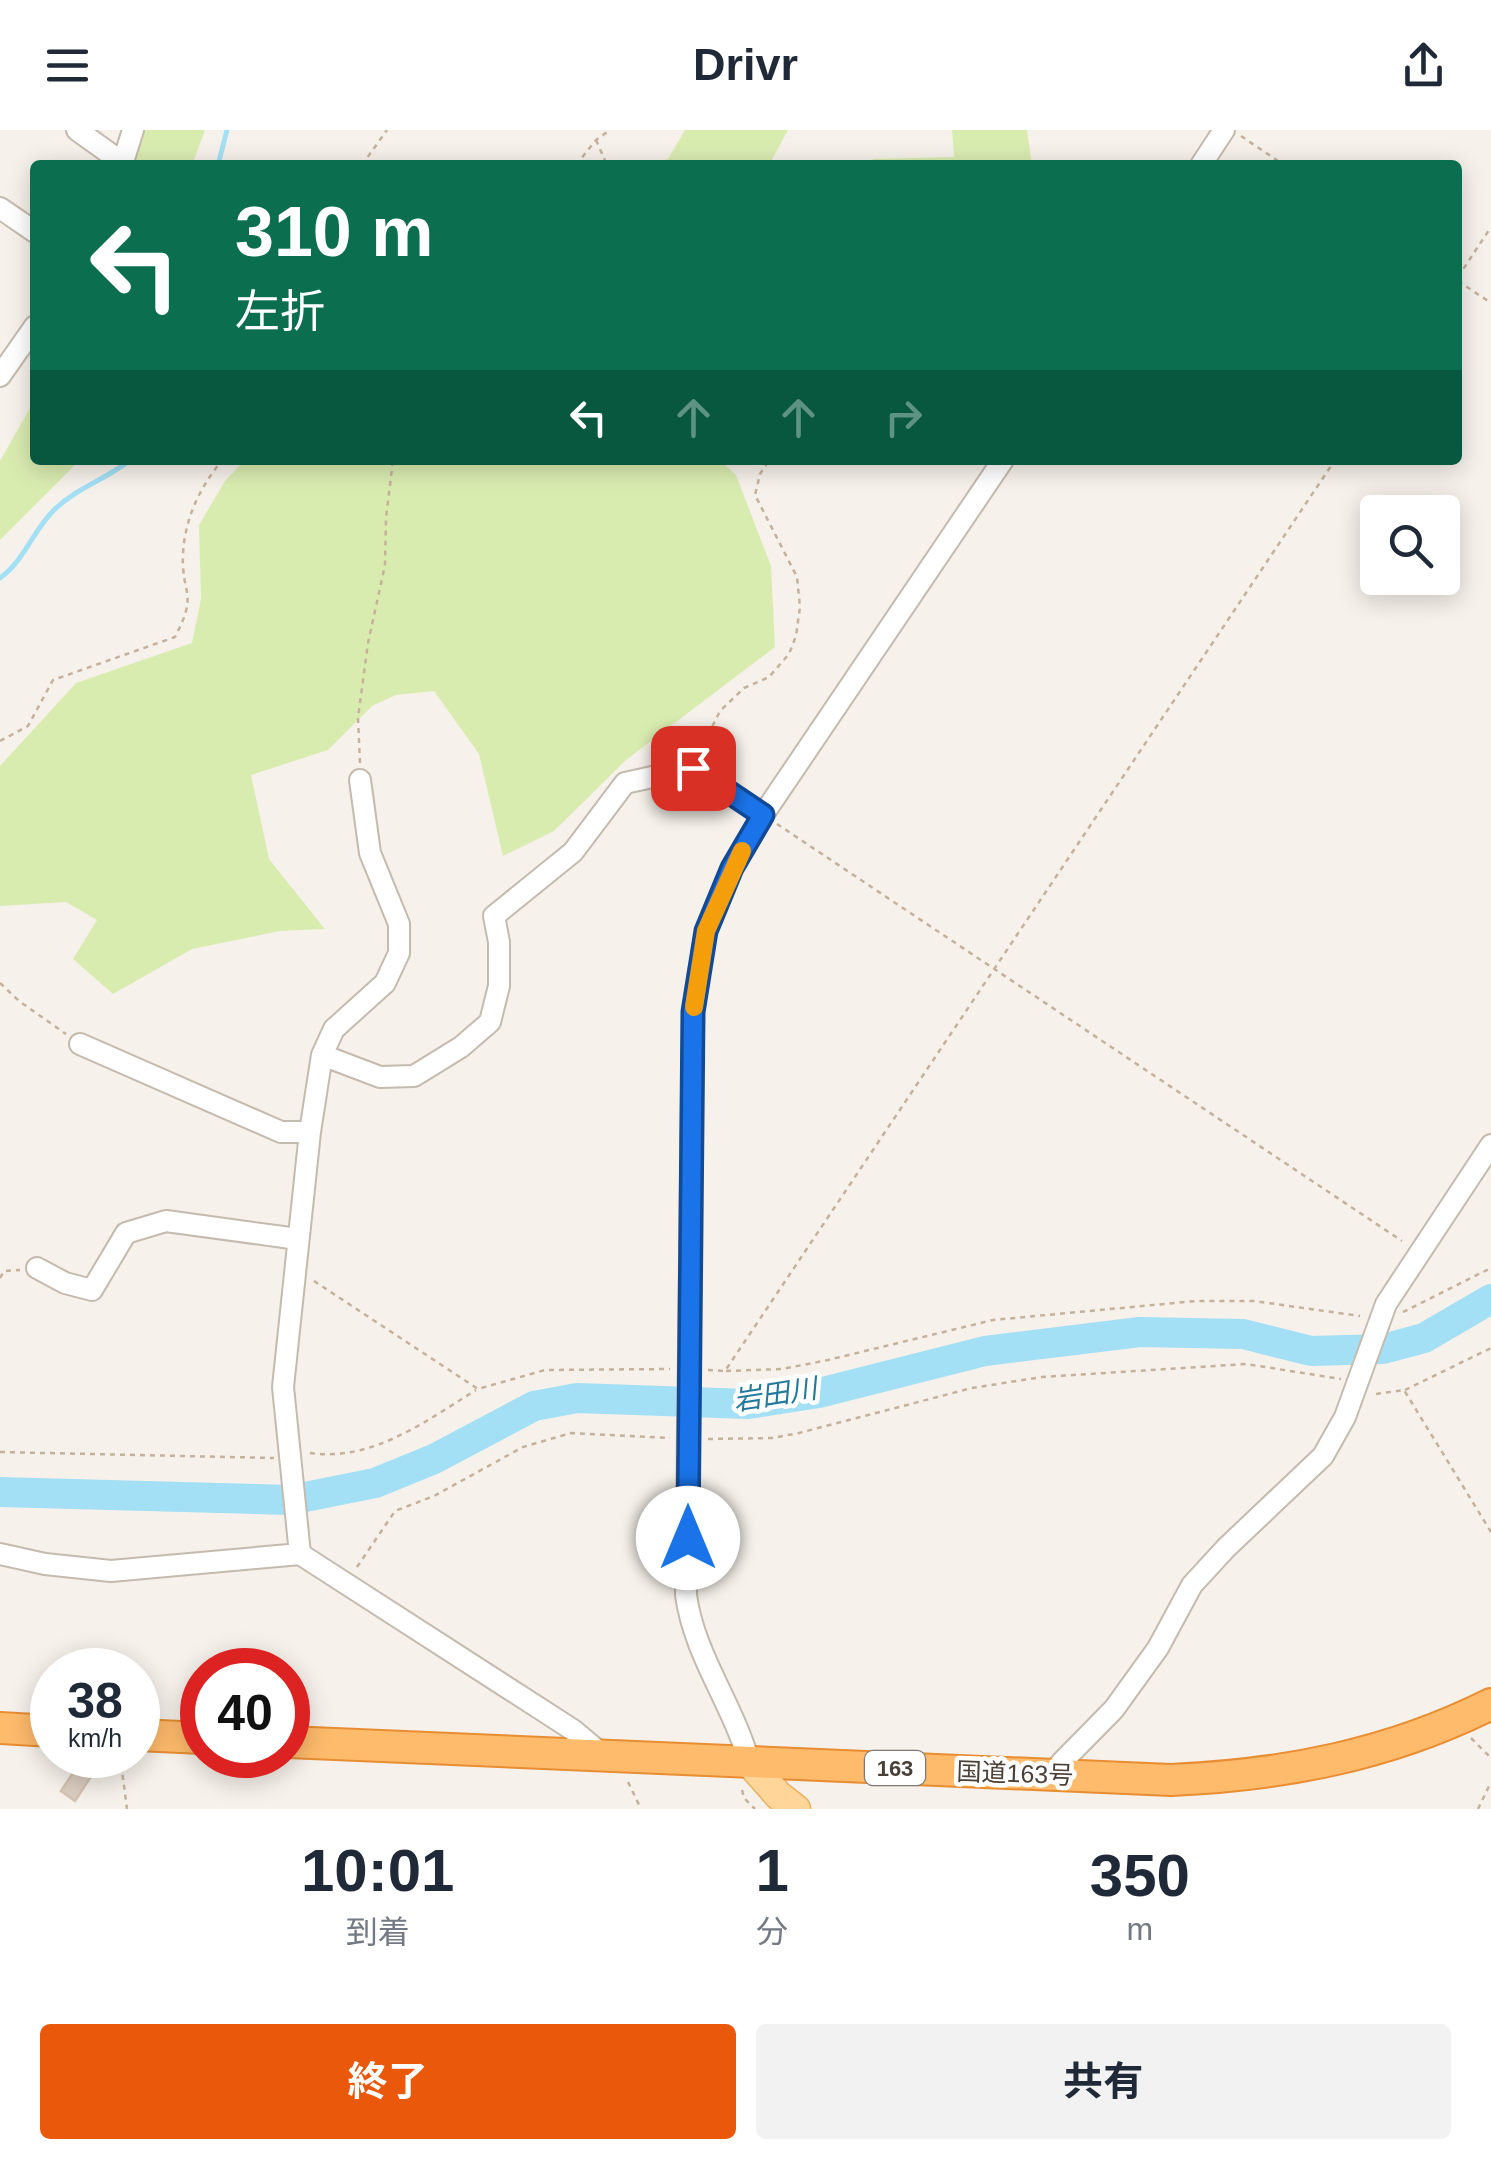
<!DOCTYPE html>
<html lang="ja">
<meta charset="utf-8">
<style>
:root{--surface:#fff;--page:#f2f2f3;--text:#1f2937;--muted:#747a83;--accent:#ea580c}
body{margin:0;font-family:Arial,"Noto Sans JP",sans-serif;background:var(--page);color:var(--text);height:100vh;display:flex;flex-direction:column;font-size:38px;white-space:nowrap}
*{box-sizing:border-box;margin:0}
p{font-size:32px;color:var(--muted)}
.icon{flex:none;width:55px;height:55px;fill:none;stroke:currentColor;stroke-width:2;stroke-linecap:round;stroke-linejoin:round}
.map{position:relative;height:1679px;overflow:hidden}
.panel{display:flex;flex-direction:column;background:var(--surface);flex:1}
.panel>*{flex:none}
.hud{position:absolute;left:30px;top:30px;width:1432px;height:305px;border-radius:10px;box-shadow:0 5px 25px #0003;background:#0b6e4f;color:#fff;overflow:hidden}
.buttons{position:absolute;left:1360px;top:365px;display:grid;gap:20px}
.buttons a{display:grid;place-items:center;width:100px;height:100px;border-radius:10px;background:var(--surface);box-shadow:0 5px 25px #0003;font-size:50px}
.speed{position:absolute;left:30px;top:1518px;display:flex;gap:20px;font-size:50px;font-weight:700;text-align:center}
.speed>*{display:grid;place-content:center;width:130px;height:130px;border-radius:50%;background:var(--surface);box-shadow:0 5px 25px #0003;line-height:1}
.speed small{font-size:25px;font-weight:400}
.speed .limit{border:15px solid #d22;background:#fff;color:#111}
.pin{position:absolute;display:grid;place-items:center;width:85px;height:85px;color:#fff;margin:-42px;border-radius:20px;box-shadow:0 5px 15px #0006}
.me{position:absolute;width:110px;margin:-55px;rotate:0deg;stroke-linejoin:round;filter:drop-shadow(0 0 8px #0008)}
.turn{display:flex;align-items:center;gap:35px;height:210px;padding:0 40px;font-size:45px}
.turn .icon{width:130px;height:130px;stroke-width:2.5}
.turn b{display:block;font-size:70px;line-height:85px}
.lanes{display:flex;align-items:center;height:95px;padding:0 40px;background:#0003;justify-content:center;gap:50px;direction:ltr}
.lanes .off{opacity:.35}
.eta{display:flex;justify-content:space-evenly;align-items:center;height:170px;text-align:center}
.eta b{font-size:60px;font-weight:700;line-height:70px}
.primary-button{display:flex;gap:20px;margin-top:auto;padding:20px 40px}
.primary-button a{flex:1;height:115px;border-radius:10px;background:var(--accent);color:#fff;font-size:40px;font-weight:700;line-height:115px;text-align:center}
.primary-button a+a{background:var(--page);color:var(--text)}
header{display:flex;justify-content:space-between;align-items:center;height:130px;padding:0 40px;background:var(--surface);font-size:45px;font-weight:700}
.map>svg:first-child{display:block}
.green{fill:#d9ecb0}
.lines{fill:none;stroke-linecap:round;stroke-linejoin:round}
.stream{stroke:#a3dff5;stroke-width:5}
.river{stroke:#a3dff5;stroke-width:30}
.building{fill:#dbcec1;stroke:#d4c2b1;stroke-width:2.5}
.minor-casing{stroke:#c5baae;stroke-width:24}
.major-casing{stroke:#ecb162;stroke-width:31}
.highway-casing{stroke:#e88d32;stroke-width:34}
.path{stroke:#c5b19c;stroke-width:2.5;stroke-dasharray:5 5;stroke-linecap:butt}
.minor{stroke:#fff;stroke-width:20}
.major{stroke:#ffd59a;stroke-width:28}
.highway{stroke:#ffbb6c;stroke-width:30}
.route-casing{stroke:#114b97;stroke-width:25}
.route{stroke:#1a73e8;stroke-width:18}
.slow{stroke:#f59e0b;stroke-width:18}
.labels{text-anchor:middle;stroke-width:9;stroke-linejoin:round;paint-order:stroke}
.shield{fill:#fff;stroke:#817973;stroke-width:2.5}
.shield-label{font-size:22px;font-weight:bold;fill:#4b4037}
.street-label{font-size:25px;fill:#4b4037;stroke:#fff}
.water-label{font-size:28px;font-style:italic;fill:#23799c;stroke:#fff}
</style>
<header><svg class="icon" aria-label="menu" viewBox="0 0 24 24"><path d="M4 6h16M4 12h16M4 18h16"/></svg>Drivr<svg class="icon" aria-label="share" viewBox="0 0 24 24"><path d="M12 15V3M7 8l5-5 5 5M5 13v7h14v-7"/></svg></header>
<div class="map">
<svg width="1491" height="1679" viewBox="0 0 1491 1679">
<rect width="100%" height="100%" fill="#f6f1ea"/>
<path class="green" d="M145,0H205L192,35H132Z
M685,0H788L769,35H648L668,29Z
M952,0H1027L1032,35H868L873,29L954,27Z
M35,269V330H80L0,410V331Z
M245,330H720L736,345L771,436L775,517L626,630L554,701L503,726L479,624L434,561L396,565L372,576L328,620L251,645L269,729L325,799L280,801L192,819L113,864L73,829L97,790L66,772L0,776V636L76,553L192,513L201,469L199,395L225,351Z"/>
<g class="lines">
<path class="stream" d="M218,35L227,0
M0,448C25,430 33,400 55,379C78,357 107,349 130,330"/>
<path class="river" d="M0,1362L290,1370L375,1353L434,1329L534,1276L577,1268L748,1274L819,1263L985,1221L1140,1202L1243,1204L1311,1221L1383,1219L1424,1208L1491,1169"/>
</g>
<path class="building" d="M85,1625H105L75,1671L61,1661Z"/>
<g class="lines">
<g class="minor-casing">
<path id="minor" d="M77,0L123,33
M122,35L133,0
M1201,35L1224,0
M0,78L35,102
M0,246L35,196
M80,914L281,1002H310
M322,925L380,947L414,946L461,917L490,892L499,856V812L494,786L573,722L625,653L693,638L763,685
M37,1138L65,1153L92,1160L126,1103L166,1091L298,1109
M0,1424L45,1434L111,1441L300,1424L573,1600L604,1626
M300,1424L283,1257L310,1002L322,925L334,899L385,853L399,823V794L370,723L360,650
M749,1632C733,1574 694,1525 686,1465L693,882L706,801L732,738L763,685L1003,330
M1058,1644L1061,1633L1114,1579L1158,1518L1192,1455L1226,1418L1323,1326L1345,1287L1386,1174L1491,1015"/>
</g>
<g class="major-casing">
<path id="major" d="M749,1632L778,1665L796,1679"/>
</g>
<g class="highway-casing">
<path id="highway" d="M0,1598L52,1601
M138,1605L202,1608
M288,1612L1171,1650C1284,1645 1389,1625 1491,1574"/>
</g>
<path class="path" d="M1241,6L1284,35
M596,10L607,35
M362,35L387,0
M576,35L596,10L610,0
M1458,147L1491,97
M1458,151L1491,173
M0,611L28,596L53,550L175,507C199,461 181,466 183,424C185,387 200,358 222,330
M699,623L720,581L744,558L769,547L789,524L796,506L800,477L797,447L755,365L760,344L769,330
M360,633L358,588L368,513L385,435L386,388L393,330
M777,694L1402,1111
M0,853L19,871L66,904
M0,1148L4,1141L20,1140
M314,1151L478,1259L545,1240L670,1239
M1403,1182L1491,1138
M708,1240L725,1241L1335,330
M726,1241L782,1239L828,1230L993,1190L1196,1171H1254L1360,1186
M1405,1260L1491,1218
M1376,1264L1404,1260L1491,1402
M708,1309L772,1308L799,1303L972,1258L1042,1247L1246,1234L1341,1249
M0,1322L274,1328
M310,1323C372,1332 426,1291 476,1260
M357,1437L395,1381L434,1366L523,1317L571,1303L670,1308
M1471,1608L1491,1628
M120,1625L127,1679
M628,1652L641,1679
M742,1660L744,1668L755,1679
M1478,1679L1491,1652"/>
<use href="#minor" class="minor"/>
<use href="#major" class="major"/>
<use href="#highway" class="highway"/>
</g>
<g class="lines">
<g class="route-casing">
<path id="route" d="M688,1408L693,882L706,801L732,738L763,685L693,638"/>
</g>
<use href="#route" class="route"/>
<path class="slow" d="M694,877L706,801L742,721"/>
</g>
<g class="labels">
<rect class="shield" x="865" y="1621" width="60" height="34" rx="8"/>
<g class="shield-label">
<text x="895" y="1646">163</text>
</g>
<g class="street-label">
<text transform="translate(1015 1643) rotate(2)" y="9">国道163号</text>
</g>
<g class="water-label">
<text transform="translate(775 1264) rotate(-9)" y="10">岩田川</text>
</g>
</g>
</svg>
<div class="buttons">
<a><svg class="icon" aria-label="search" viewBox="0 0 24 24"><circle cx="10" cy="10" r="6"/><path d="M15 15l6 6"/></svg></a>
</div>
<div class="speed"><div>38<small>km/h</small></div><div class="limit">40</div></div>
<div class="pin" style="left:693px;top:638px;background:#d93025"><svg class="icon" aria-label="arrive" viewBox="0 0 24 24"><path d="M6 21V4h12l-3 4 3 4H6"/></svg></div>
<svg class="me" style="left:688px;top:1408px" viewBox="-20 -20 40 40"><circle r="19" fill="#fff"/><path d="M0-13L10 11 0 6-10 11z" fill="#1a73e8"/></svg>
<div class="hud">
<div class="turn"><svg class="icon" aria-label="left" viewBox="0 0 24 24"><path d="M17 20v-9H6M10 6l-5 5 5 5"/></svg><div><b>310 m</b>左折</div></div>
<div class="lanes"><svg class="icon" aria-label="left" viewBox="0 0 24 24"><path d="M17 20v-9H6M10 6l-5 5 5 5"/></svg><svg class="icon off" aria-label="ahead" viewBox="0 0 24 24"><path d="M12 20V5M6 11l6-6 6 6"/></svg><svg class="icon off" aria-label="ahead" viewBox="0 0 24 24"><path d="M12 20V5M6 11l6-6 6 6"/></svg><svg class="icon off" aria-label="right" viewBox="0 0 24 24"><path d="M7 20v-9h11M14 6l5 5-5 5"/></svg></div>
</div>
</div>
<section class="panel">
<div class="eta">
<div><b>10:01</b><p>到着</p></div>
<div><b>1</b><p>分</p></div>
<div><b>350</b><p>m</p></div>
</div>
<div class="primary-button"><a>終了</a><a>共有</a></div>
</section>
